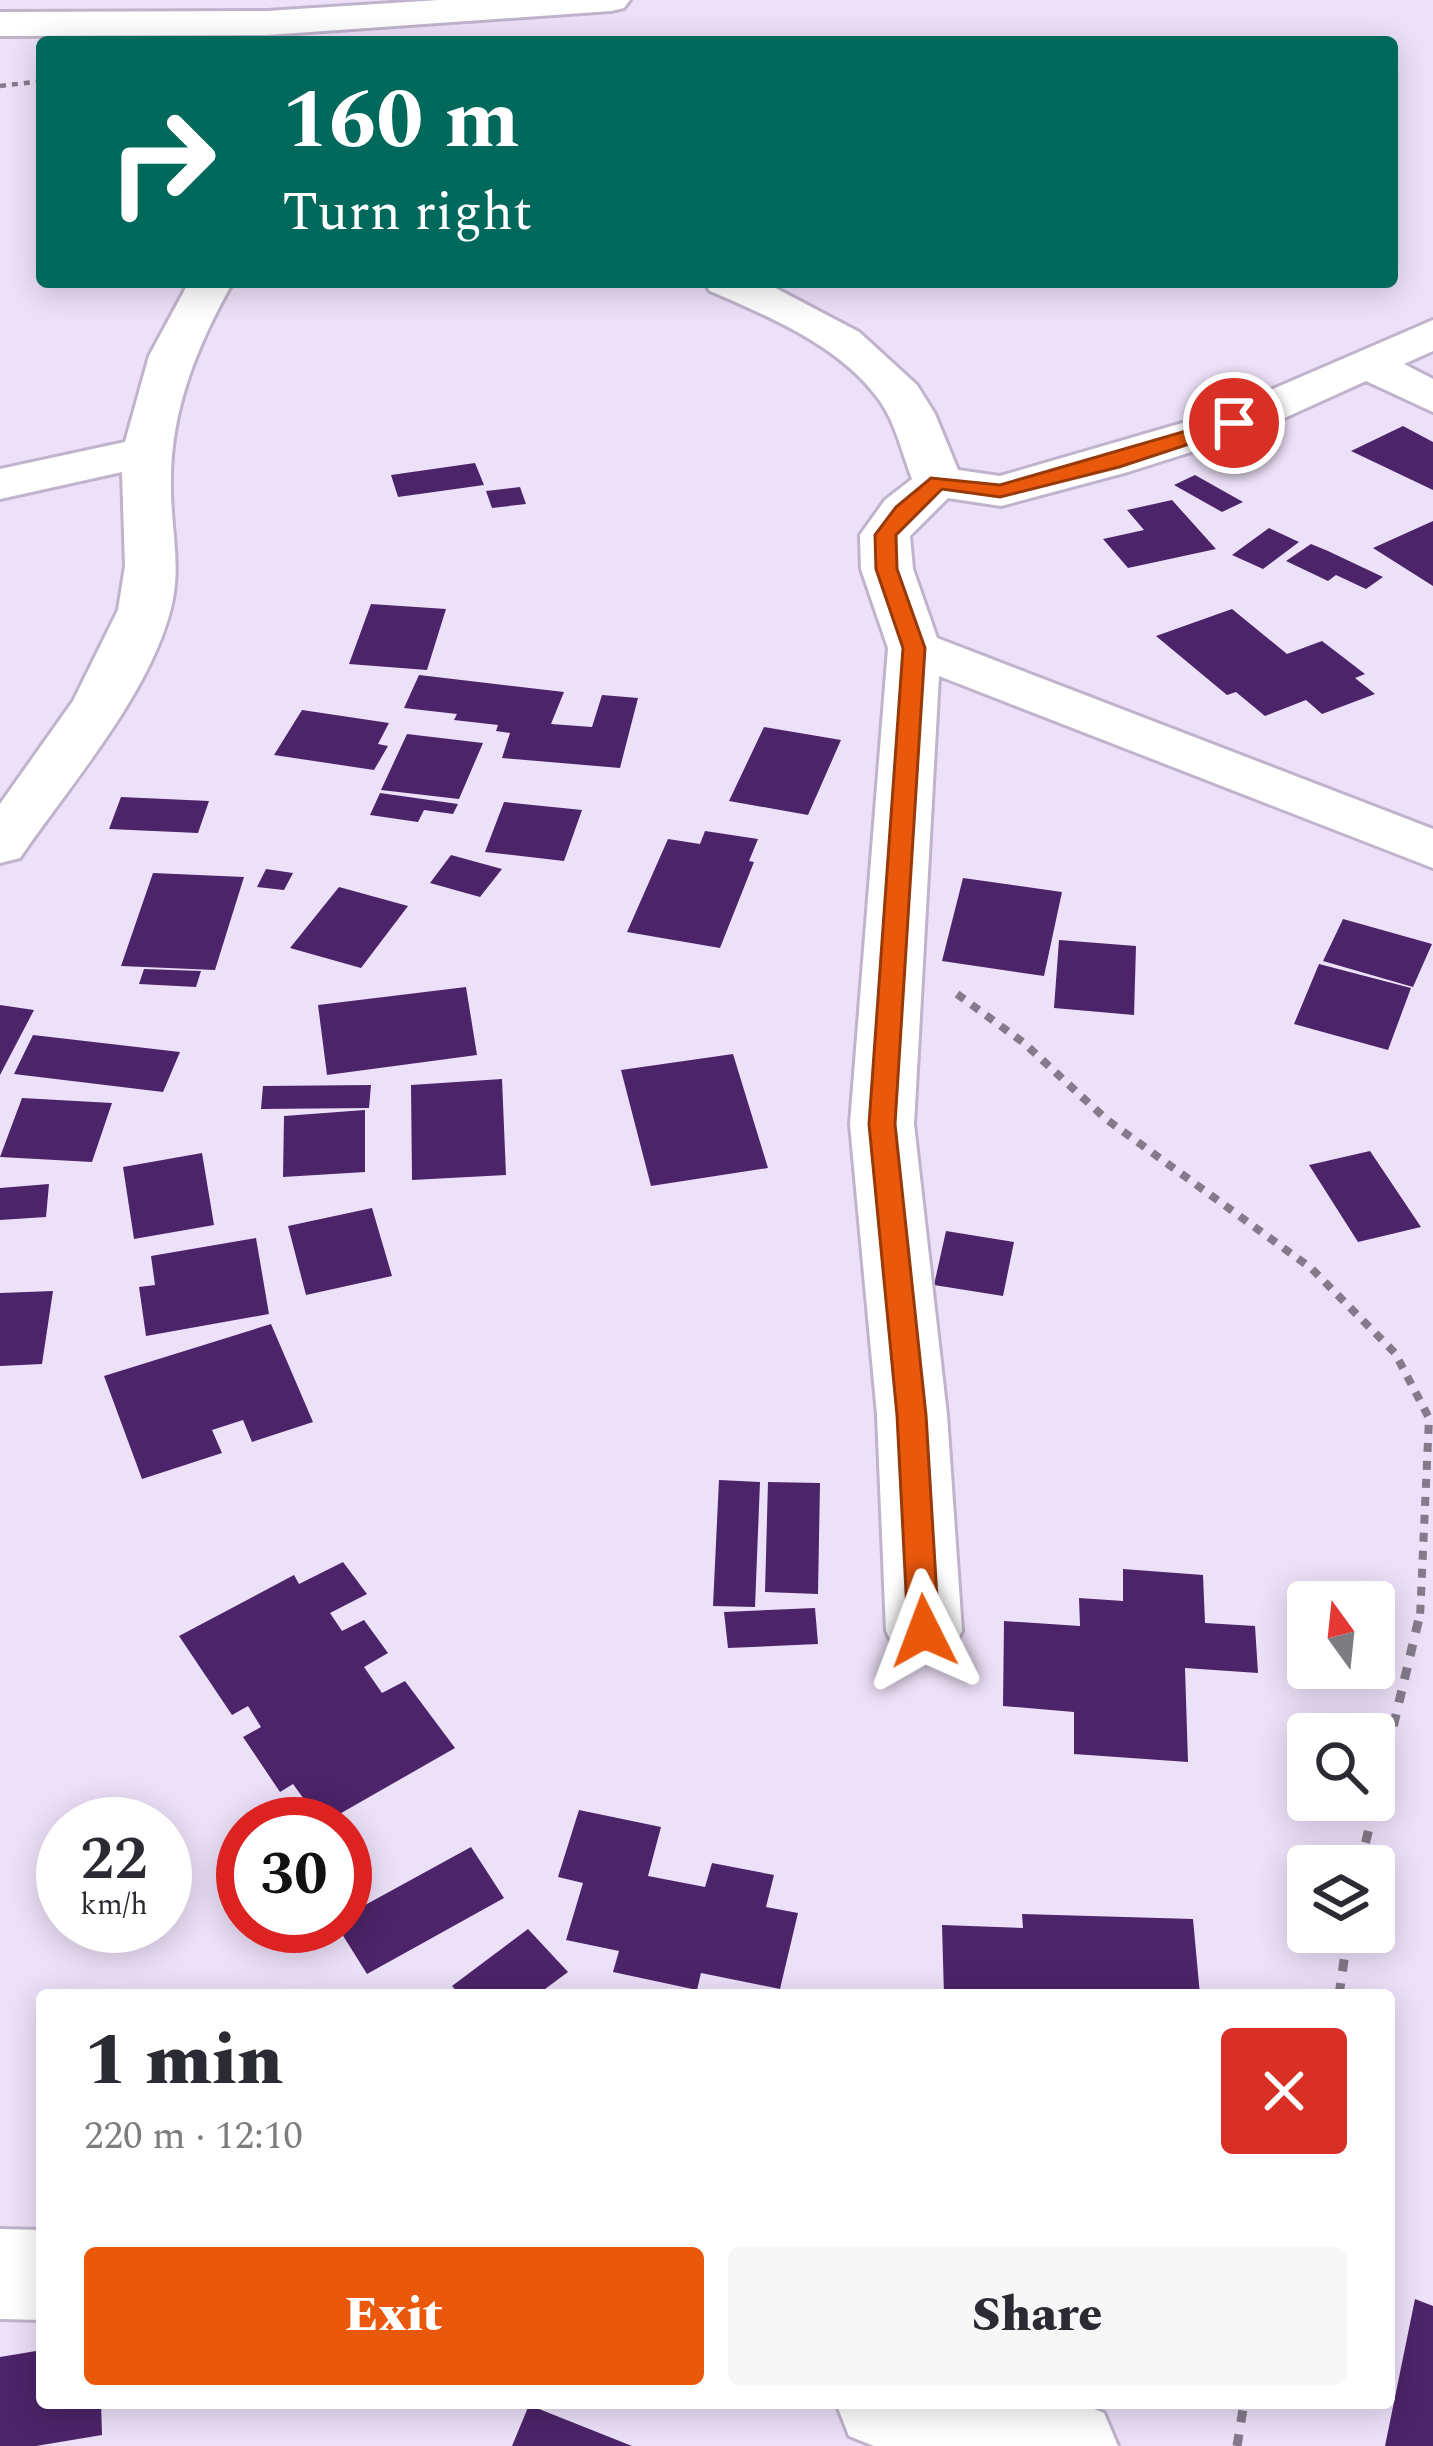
<!DOCTYPE html>
<meta charset="utf-8">
<style>
:root{--surface:#fff;--page:#f7f7f7;--text:#2b2b33;--muted:#7c7c81;--accent:#ea580c}
body{margin:0;font-family:Spectral,serif;background:var(--page);color:var(--text);height:100vh;display:flex;flex-direction:column;font-size:45px;white-space:nowrap}
*{box-sizing:border-box;margin:0}
p{font-size:39px;color:var(--muted)}
.icon{flex:none;width:66px;height:66px;fill:none;stroke:currentColor;stroke-width:2;stroke-linecap:round;stroke-linejoin:round}
.map{position:relative;flex:1;overflow:hidden}
.panel{position:absolute;left:36px;top:1989px;width:1359px;height:420px;display:flex;flex-direction:column;background:var(--surface);border-radius:12px;box-shadow:0 6px 30px #0003}
.panel>*{flex:none}
.top-card{position:absolute;left:36px;top:36px;width:1362px;height:252px;border-radius:12px;box-shadow:0 6px 30px #0003;background:#00695c;color:#fff;overflow:hidden}
.needle{width:78px;rotate:345deg}
.buttons{position:absolute;left:1287px;top:1581px;display:grid;gap:24px}
.buttons a{display:grid;place-items:center;width:108px;height:108px;border-radius:12px;background:var(--surface);box-shadow:0 6px 30px #0003;font-size:60px}
.speed{position:absolute;left:36px;top:1797px;display:flex;gap:24px;font-size:60px;font-weight:700;text-align:center}
.speed>*{display:grid;place-content:center;width:156px;height:156px;border-radius:50%;background:var(--surface);box-shadow:0 6px 30px #0003;line-height:1}
.speed small{font-size:30px;font-weight:400}
.speed .limit{border:18px solid #d22;background:#fff;color:#111}
.pin{position:absolute;display:grid;place-items:center;width:102px;height:102px;color:#fff;margin:-51px;border:6px solid #fff;border-radius:50%;box-shadow:0 3px 12px #0007}
.me{position:absolute;width:132px;margin:-66px;rotate:357deg;stroke-linejoin:round;filter:drop-shadow(0 0 9px #0008)}
.turn{display:flex;align-items:center;gap:42px;height:252px;padding:0 48px;font-size:54px}
.turn .icon{width:156px;height:156px;stroke-width:2.5}
.turn b{display:block;font-size:84px;line-height:102px}
.round{display:grid;place-items:center;flex:none;width:126px;height:126px;border-radius:12px;background:var(--page)}
.overview{display:flex;align-items:center;justify-content:space-between;height:204px;padding:0 48px}
h1{font-size:72px;font-weight:800;line-height:90px}
.button{display:flex;gap:24px;margin-top:auto;padding:24px 48px}
.button a{flex:1;height:138px;border-radius:12px;background:var(--accent);color:#fff;font-size:48px;font-weight:800;line-height:138px;text-align:center}
.button a+a{background:var(--page);color:var(--text)}
.map>svg:first-child{display:block}
.building{fill:#4c246a}
.lines{fill:none;stroke-linecap:round;stroke-linejoin:round}
.minor-casing{stroke:#bfb4cb;stroke-width:6}
.path-far2{stroke:#837b8b;stroke-width:4.5;stroke-dasharray:6 6;stroke-linecap:butt}
.path-far1{stroke:#837b8b;stroke-width:8;stroke-dasharray:9 9;stroke-linecap:butt}
.path{stroke:#837b8b;stroke-width:9;stroke-dasharray:12 12;stroke-linecap:butt}
.minor{fill:#fff;fill-rule:evenodd}
.route{fill:#ea580c;stroke:#983908;stroke-width:3}
</style>
<div class="map">
<svg width="1433" height="2446" viewBox="0 0 1433 2446">
<rect width="100%" height="100%" fill="#ede1f9"/>
<path class="building" d="M1403,426L1433,442V490L1351,451Z
M475,463L484,485L398,497L391,475Z
M1195,475L1243,502L1222,512L1174,485Z
M520,487L526,504L492,508L486,491Z
M1172,500L1216,549L1128,568L1103,539L1144,530L1127,510Z
M1433,521V586L1373,548Z
M1269,528L1299,542L1263,569L1232,555Z
M1311,544L1328,551L1383,577L1366,589L1336,575L1328,581L1286,561Z
M371,604L446,609L427,670L349,664Z
M1232,609L1287,654L1322,641L1365,674L1355,678L1375,694L1322,714L1306,700L1265,716L1236,692L1227,695L1156,636Z
M419,675L564,692L551,724L592,727L602,695L638,698L620,768L502,758L510,733L496,731L498,725L454,720L457,714L404,708Z
M302,710L389,723L378,744L388,746L374,770L274,755Z
M764,727L841,740L808,815L729,801Z
M407,734L483,743L459,799L381,790Z
M380,793L458,804L453,814L424,810L418,822L370,815Z
M121,797L209,801L198,833L109,829Z
M504,802L582,810L564,861L485,852Z
M705,831L758,839L749,861L754,862L720,948L627,932L668,839L700,844Z
M451,855L502,869L480,897L430,883Z
M266,869L293,873L284,890L257,887Z
M153,873L244,877L215,970L121,966Z
M963,878L1062,892L1044,976L942,961Z
M339,887L408,906L361,968L290,948Z
M1343,919L1432,944L1413,987L1323,961Z
M1059,940L1136,946L1134,1015L1054,1008Z
M1319,964L1411,988L1388,1050L1294,1024Z
M144,969L201,971L196,987L139,984Z
M466,987L477,1055L327,1075L318,1005Z
M0,1005L34,1010L0,1075Z
M33,1035L180,1052L163,1092L14,1074Z
M733,1054L768,1168L651,1186L621,1070Z
M502,1079L506,1175L412,1180L411,1085Z
M371,1085L369,1108L261,1109L263,1086Z
M22,1098L112,1103L92,1162L0,1157Z
M365,1110V1172L283,1177L284,1116Z
M1370,1151L1421,1227L1358,1242L1309,1165Z
M202,1153L214,1225L134,1239L123,1167Z
M49,1184L46,1217L0,1220V1188Z
M372,1208L392,1276L306,1295L288,1226Z
M946,1231L1014,1242L1003,1296L934,1285Z
M256,1238L269,1314L146,1336L139,1287L155,1285L151,1256Z
M53,1291L42,1364L0,1366V1293Z
M271,1324L313,1422L252,1442L243,1420L212,1430L222,1453L142,1479L104,1376Z
M719,1480L760,1482L755,1607L713,1606Z
M768,1482L820,1483L818,1594L765,1592Z
M343,1562L367,1594L330,1613L342,1631L364,1620L388,1653L364,1667L382,1693L405,1681L455,1748L322,1824L293,1784L280,1792L243,1737L261,1727L248,1706L232,1715L179,1636L294,1575L299,1584Z
M1123,1569L1203,1575L1205,1623L1255,1626L1258,1673L1185,1668L1188,1762L1074,1754V1712L1003,1706L1004,1621L1080,1626L1079,1598L1123,1601Z
M815,1608L818,1644L728,1648L724,1612Z
M579,1810L661,1827L648,1876L705,1887L712,1863L774,1875L766,1907L798,1913L780,1989L701,1973L697,1990L613,1972L619,1951L566,1940L583,1883L558,1877Z
M471,1847L504,1898L367,1974L337,1926H345V1916Z
M1022,1914L1193,1919L1200,1995H944L942,1925L1023,1928Z
M528,1929L568,1972L537,1995H460L452,1986Z
M1415,2299L1433,2306V2446H1385Z
M42,2350V2403H101L102,2435L36,2446H0V2357Z
M529,2405L632,2446H512Z"/>
<g class="lines">
<g class="minor-casing">
<path id="minor" d="M439,0H630L624,8L611,11L267,35L0,36V12L267,11Z
M189,282H233C196,347 169,414 171,489C171,526 180,562 173,599C155,689 71,783 20,858L0,863V804L73,701L118,610L125,566L122,472L0,499V469L125,442L149,356Z
M704,282H764L859,332L917,385L935,414L958,470L1000,476L1217,413L1433,320V351L1404,364L1433,379V412L1366,381L1251,433L1128,472L1001,506L948,498L910,536L913,569L937,638L1433,829V868L939,676L914,1124L947,1415L962,1631L951,1653L924,1662L897,1653L886,1631L877,1415L850,1124L888,648L861,569L860,535L885,500L912,479C902,453 896,424 880,401C841,346 770,317 710,291Z
M0,2229L42,2230V2320L0,2319Z
M836,2403H1080L1104,2413L1118,2446H874L849,2436Z"/>
</g>
<path class="path-far2" d="M0,86L42,81"/>
<path class="path-far1" d="M957,994L1024,1043L1106,1119L1311,1268L1395,1353L1429,1418L1420,1617"/>
<path class="path" d="M1360,1866L1420,1614
M1339,1995L1348,1932
M1237,2446L1244,2403"/>
<use href="#minor" class="minor"/>
</g>
<path class="route" d="M1234,417L1244,423L1241,427L1119,467L1000,497L942,489L896,535L897,569L925,648L895,1124L926,1415L939,1631L935,1640L924,1644L913,1640L908,1631L897,1415L869,1124L903,648L876,569L875,535L896,507L931,478L1000,485Z"/>
</svg>
<div class="buttons">
<a><svg class="needle" viewBox="-14 -14 28 28"><path d="M0-13l5 13h-10z" fill="#e53935"/><path d="M0 13l5-13h-10z" fill="#7c7c81"/></svg></a>
<a><svg class="icon" aria-label="search" viewBox="0 0 24 24"><circle cx="10" cy="10" r="6"/><path d="M15 15l6 6"/></svg></a>
<a><svg class="icon" aria-label="layers" viewBox="0 0 24 24"><path d="M12 4l9 5-9 5-9-5zM3 14l9 5 9-5"/></svg></a>
</div>
<div class="speed"><div>22<small>km/h</small></div><div class="limit">30</div></div>
<div class="pin" style="left:1234px;top:423px;background:#d93025"><svg class="icon" aria-label="arrive" viewBox="0 0 24 24"><path d="M6 21V4h12l-3 4 3 4H6"/></svg></div>
<svg class="me" style="left:924px;top:1631px" viewBox="-20 -20 40 40"><path d="M0-17L14 15 0 8-14 15z" fill="#ea580c" stroke="#fff" stroke-width="4"/></svg>
<div class="top-card">
<div class="turn"><svg class="icon" aria-label="right" viewBox="0 0 24 24"><path d="M7 20v-9h11M14 6l5 5-5 5"/></svg><div><b>160 m</b>Turn right</div></div>
</div>
<section class="panel">
<div class="overview"><div><h1>1 min</h1><p>220 m · 12:10</p></div><a class="round" style="background:#d93025;color:#fff"><svg class="icon" aria-label="close" viewBox="0 0 24 24"><path d="M6 6l12 12M18 6L6 18"/></svg></a></div>
<div class="button"><a>Exit</a><a>Share</a></div>
</section>
</div>
